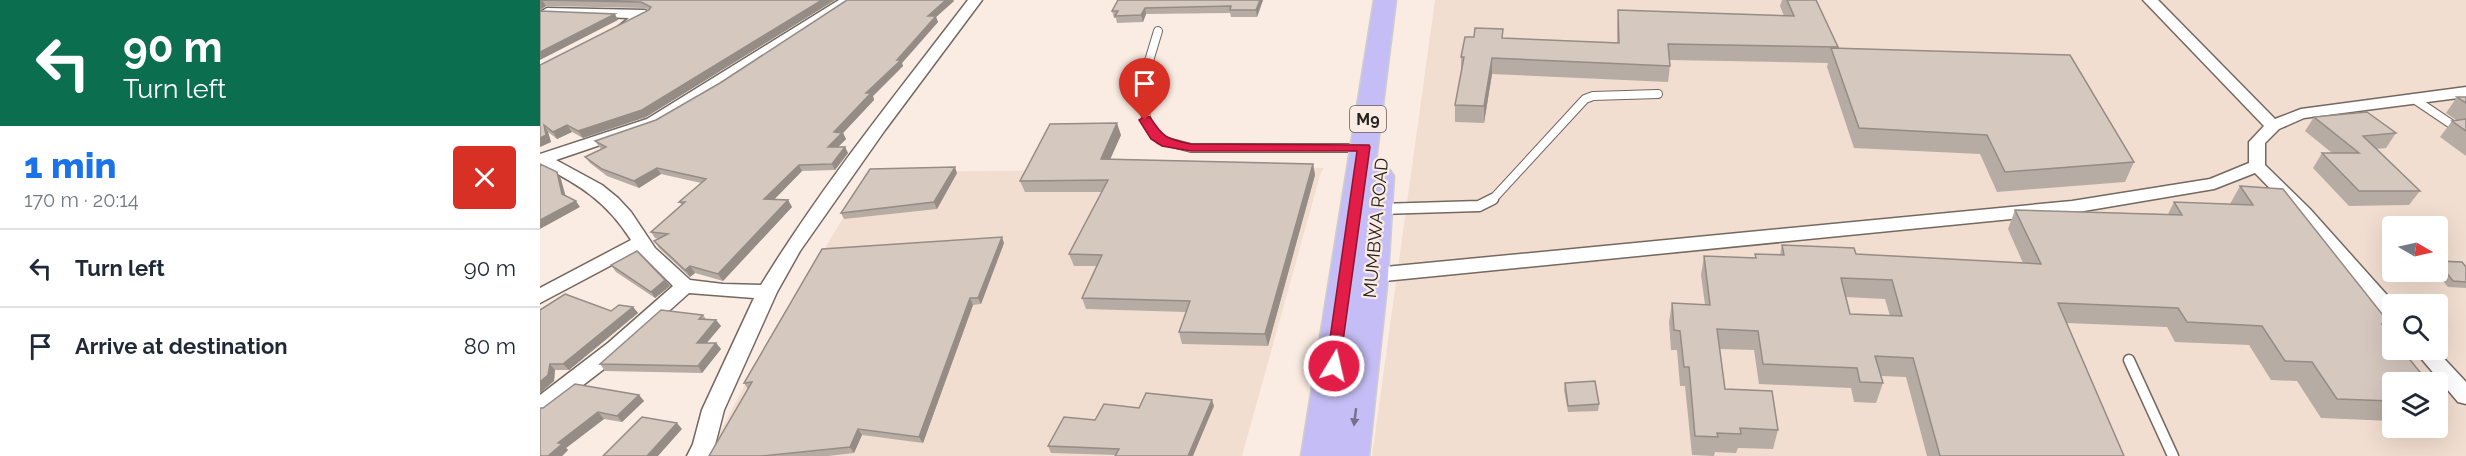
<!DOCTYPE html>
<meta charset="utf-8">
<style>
:root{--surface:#fff;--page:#f2f2f3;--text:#1f2937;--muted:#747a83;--line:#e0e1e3;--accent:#1a73e8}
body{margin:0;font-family:Raleway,sans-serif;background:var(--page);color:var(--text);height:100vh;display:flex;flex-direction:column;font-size:22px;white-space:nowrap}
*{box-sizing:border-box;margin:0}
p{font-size:20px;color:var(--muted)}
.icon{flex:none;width:33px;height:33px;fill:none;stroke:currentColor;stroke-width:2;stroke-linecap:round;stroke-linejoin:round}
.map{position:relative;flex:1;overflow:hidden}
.panel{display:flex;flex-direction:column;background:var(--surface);width:540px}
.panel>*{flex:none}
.banner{background:#0b6e4f;color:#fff;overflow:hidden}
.needle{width:39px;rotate:99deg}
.controls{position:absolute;left:1842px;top:216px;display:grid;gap:12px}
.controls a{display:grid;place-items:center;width:66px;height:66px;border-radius:6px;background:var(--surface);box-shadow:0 6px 24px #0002;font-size:30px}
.pin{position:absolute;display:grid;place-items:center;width:51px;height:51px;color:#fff;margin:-62px -26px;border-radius:50% 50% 50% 0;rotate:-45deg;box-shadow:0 0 6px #0007}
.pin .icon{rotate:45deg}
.me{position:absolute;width:66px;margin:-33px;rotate:9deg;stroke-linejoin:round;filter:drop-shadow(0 0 4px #0008)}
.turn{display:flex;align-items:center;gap:21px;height:126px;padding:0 24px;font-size:27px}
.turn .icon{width:78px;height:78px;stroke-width:2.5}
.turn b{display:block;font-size:42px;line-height:51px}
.round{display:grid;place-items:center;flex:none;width:63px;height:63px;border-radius:6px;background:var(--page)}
.head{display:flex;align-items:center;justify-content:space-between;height:102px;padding:0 24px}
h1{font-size:36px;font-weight:800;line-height:45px;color:var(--accent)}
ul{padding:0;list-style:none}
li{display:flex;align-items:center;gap:18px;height:78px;padding:0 24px;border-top:2px solid var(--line)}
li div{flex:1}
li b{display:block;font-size:22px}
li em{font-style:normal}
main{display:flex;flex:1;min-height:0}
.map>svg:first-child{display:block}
.built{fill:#f2ded0;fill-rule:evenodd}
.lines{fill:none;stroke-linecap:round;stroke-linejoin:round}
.lane-far1-casing{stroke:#746860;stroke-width:10}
.lane-casing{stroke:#746860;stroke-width:13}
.street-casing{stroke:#746860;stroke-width:3}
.primary-casing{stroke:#cfcece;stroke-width:3}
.lane-far1{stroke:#fff;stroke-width:8}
.lane{stroke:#fff;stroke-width:10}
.street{fill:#fff;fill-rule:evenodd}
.primary{fill:#c5bdf5;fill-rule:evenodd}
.wall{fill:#b7aca4;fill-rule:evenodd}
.shaded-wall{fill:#958c86}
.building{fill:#d5c8bf;stroke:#958c86;stroke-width:1.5;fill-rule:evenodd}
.oneway{fill:#766f8a}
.route{fill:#e11d48;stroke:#92132f;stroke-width:1.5}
.labels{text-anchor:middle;stroke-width:4.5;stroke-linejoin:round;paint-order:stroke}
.shield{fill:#faece3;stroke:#665e59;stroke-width:1.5}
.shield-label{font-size:16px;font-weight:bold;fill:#26211e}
.street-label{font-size:18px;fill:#26211e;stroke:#faece3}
</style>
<main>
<section class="panel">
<div class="banner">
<div class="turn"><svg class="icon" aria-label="left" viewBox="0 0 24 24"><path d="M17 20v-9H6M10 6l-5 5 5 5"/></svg><div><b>90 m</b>Turn left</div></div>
</div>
<div class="head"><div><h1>1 min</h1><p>170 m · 20:14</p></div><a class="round" style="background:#d93025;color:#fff"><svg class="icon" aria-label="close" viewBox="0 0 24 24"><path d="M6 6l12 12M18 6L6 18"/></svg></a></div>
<ul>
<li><svg class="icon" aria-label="left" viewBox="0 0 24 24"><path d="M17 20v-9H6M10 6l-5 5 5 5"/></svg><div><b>Turn left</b></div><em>90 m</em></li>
<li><svg class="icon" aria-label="arrive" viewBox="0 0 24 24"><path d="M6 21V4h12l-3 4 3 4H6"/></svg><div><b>Arrive at destination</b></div><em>80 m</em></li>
</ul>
</section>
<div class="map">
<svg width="1926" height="456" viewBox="0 0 1926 456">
<rect width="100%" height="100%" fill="#faece3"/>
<path class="built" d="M895,0H1926V456H832ZM1852,226H1898V272H1852ZM1852,304H1898V350H1852ZM1852,382H1898V428H1852Z
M784,168L781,172L702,456H167L224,349L331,172Z"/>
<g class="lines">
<g class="lane-far1-casing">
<path id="lane-far1" d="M618,31L606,71L602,100L608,126L620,140L651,148H822
M1874,99L1926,134
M952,200L1045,99L1053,96L1118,94"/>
</g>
<g class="lane-casing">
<path id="lane" d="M840,209L939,206L953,199
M1589,360L1633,456"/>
</g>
<g class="street-casing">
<path id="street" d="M299,0H315L182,87L119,125L16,160L62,185L78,198L91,212L115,248L150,280L183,284L221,285C282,185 357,93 428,0H442L345,130L260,251L237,292L184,410L175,445L169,456H147L153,444L162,410L214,298L149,293L64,369L8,412L0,414V395L68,343L133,286L98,251L0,303V288L91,240C67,202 39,184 0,165V154L107,119Z
M1603,0H1618L1735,119L1761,109L1926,87V97L1764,118L1739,129L1725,143V165L1770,209L1855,304H1852V321L1845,319L1758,217L1715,173L1674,189L1532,213L824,283L817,281L815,276L817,271L824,269L1532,201L1670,179L1709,163V142L1724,126Z
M7,8L105,10L112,14L86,30L79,26L89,18L2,15L0,12Z
M1874,350H1896L1926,382V404L1918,402Z"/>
</g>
<g class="primary-casing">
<path id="primary" d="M834,0H856L835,169L850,170L854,176L848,276L829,456H761Z"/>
</g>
<use href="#lane-far1" class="lane-far1"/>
<use href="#lane" class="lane"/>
<use href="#street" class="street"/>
<use href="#primary" class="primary"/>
</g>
<path class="wall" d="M0,0H295L106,117L43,138L32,132L17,139L8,132L11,142L0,147V65L109,10L105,8L6,6L0,10Z
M307,0H413L414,1L396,17L398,22L362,63L363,66L333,96L334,100L303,133L306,139L298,147H305L308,153L295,170L262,171L234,199L248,200L252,207L183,281L155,273L150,277L119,248L114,241L119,239L115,238L111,232L142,205L139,202L161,183L121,174L99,188L67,176L50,163L45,157L62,149L60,148L55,141L116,120L180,83Z
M578,0H723L717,17H691L690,13L606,14L603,22L577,23L576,18H574L572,11Z
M1242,0H1276L1298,48L1594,162L1585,182L1457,192L1440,154L1314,148L1287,67L1288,63L1129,60L1130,66L1128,82L952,74L944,123L915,122V105L921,72V57L963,38L1077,43V25L1078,10L1244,16L1240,6Z
M1917,97H1926V156L1900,137L1912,121L1916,120L1906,113Z
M1774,117L1856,133L1846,148L1836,149L1880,191L1869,205L1809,206L1773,168L1782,153H1792L1765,131Z
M581,135L570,159L773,164L775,175L728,346L642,344L639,332L646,312L546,309L542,298L556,266H534L529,254L562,192H485L480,181Z
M417,173L397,209L304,219L301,213Z
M1700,186L1850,324L1846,329L1852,382V421L1781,418L1757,381L1731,380L1709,345L1635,342L1627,327L1526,323L1584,456H1387L1366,377L1341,376L1343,383L1336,403L1314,402L1311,388L1219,384L1214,350L1180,349L1185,389L1238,430L1233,449L1198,448L1196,453L1175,452L1174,456L1152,455L1145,386H1140L1137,350H1131L1129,322L1132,303L1165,305L1161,275L1164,256L1215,258V254L1240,255L1242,245L1316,254L1483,263L1468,229L1475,210L1628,214L1634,202L1690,204ZM1306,297L1345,299L1350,316L1310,314Z
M464,243L441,304L433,305L383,443L322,435L314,453L288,456H169L208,389L204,383Z
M1898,261L1926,267V288L1908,287L1895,272H1898Z
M71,265L125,280L130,286L115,298L76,272Z
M93,307L98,313L29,370H15L14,381L0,393V310L71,311Z
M163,315L166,319L176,320L181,326L167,343H176L181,349L162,373L65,371L60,364Z
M1025,383L1059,404L1058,411L1028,412L1024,390Z
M99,395L104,401L82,422L64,419L26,448L28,450L22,456H0V408Z
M1898,395L1904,404L1898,411Z
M674,406L576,455L511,453L508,446L599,408Z"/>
<path class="shaded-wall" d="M2,0L6,6L0,10V1Z
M282,0H295L106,117L43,138L38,131Z
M406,0H413L414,1L396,17L398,22L362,63L363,66L333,96L334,100L303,133L306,139L291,154L288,147L294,132L326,93L357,60L388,16Z
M720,0H723L717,17L716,10Z
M605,8L606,14L603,22L601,15Z
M75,14L78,20L0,60V52Z
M952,58V74L944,123V106Z
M577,123L581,135L565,171L561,159Z
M4,125L8,132L11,142L0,147V138Z
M27,125L32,132L17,139L13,132Z
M305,147L308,153L295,170L292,164Z
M773,164L775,175L728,346L725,334Z
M259,165L262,171L228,206L224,199Z
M415,167L417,173L397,209L394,202Z
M117,168L121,174L99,188L94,181Z
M17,172L21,179L27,201L22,194Z
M248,200L252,207L183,281L178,274Z
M36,201L40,207L0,229V220Z
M462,237L464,243L441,304L438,298Z
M150,266L155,273L150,277L145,270Z
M125,280L130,286L115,298L111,292Z
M430,298L433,305L383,443L379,437Z
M93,307L98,313L29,370L23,364Z
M176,320L181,326L161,349L157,343Z
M176,343L181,349L162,373L158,366Z
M10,364L15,370L14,381L0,393V382Z
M99,395L104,401L82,422L77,416Z
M672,400L674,406L653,456H648Z
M58,412L64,419L26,448L28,450L22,456H8L18,443Z
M137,423L142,429L118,456H107Z
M318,429L322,435L314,453L310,447Z"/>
<path class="building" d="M0,0H282L102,110L38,131L27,125L13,132L4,125L6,135L0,138V65L109,10L111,7L101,2L2,0L0,1Z
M307,0H406L388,16H396L357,60H361L326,93H331L294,132L302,133L288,147H305L292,164L259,165L224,199L248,200L178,274L150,266L145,270L114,241L128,234L111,232L145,202H139L166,179L117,168L94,181L62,169L45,157L66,147L55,141L116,120L180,83Z
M578,0H720L716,10H690L691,6L605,8L601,15L575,16L578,11H572Z
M1247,0H1276L1298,47L1128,44L1130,66L952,58L944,106L915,105L924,57H921L925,37H934L935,28L963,29L962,38L1079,43L1078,10L1254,16Z
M0,11L75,14L0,52Z
M1291,48L1530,55L1594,162L1465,172L1447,135L1319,128Z
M1917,97H1926V103Z
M1827,112L1856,133L1823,136L1880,191H1819L1782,153H1819L1774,117Z
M1926,119V131L1912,121Z
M577,123L561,159L773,164L725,334L639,332L650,301L542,298L562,255L529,254L568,180L480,181L510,124Z
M0,164L17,172L22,194L36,201L0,220Z
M415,167L394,202L301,213L330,169Z
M1700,186L1743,189L1850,324H1842L1852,337V350H1862L1888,382H1852V401L1797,399L1772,362L1745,361L1722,326L1647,322L1638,308L1518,303L1584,456H1400L1373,358L1335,356L1343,383L1320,382L1317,368L1223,364L1218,331L1177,329L1185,389L1232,391L1238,430L1200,428L1201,434L1177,433L1178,437L1155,436L1149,367H1144L1140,331L1134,330L1132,303L1170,305L1164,256L1216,258L1215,254L1244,255L1242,245L1314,248L1316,254L1501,264L1475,210L1642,215L1634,202L1713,205ZM1301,278L1352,280L1362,316L1310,314Z
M462,237L438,298H430L379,437L318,429L310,447L221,456H169L212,382L204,383L282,249Z
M97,251L125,280L111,292L71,265Z
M1898,261L1922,262L1926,267V282L1913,281L1898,262Z
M25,294L71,311L79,305L93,307L23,364H10L8,375L0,382V310Z
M121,310L163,315L159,319L176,320L157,343H176L158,366L60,364Z
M1055,381L1059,404L1028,406L1025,383Z
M35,384L99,395L77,416L58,412L18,443L22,444L8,456H0V408H3Z
M606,393L672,400L648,456H575L579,449L508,446L524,417L555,420L564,404L599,408Z
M1898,395L1904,404L1898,403Z
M102,417L137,423L107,456H63Z"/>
<defs><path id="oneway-solid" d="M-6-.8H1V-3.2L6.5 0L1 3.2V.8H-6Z" transform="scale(1.5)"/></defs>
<use class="oneway" href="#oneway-solid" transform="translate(815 417) rotate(97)"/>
<path class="route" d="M605,116L610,117C623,138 627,139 651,144L829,145L830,147L799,370H788L786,366L817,151H651L622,146L611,139L599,120Z"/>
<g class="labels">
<rect class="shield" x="810" y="106" width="36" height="26" rx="4.5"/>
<g class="shield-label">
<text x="828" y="125">M9</text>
</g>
<g class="street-label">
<text transform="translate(836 228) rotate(-85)" y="6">MUMBWA ROAD</text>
</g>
</g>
</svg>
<div class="controls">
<a><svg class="needle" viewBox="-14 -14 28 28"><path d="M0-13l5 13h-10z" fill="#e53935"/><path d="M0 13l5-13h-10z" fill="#747a83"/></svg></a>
<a><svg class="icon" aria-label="search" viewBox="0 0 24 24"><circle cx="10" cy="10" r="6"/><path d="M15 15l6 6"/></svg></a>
<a><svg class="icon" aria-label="layers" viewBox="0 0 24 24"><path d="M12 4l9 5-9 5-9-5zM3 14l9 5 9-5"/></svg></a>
</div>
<div class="pin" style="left:605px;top:120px;background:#d93025"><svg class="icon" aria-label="arrive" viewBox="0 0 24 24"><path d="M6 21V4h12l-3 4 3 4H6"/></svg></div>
<svg class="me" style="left:794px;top:366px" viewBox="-20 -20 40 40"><circle r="17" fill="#e11d48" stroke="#fff" stroke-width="3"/><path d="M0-11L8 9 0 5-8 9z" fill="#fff"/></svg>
</div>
</main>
